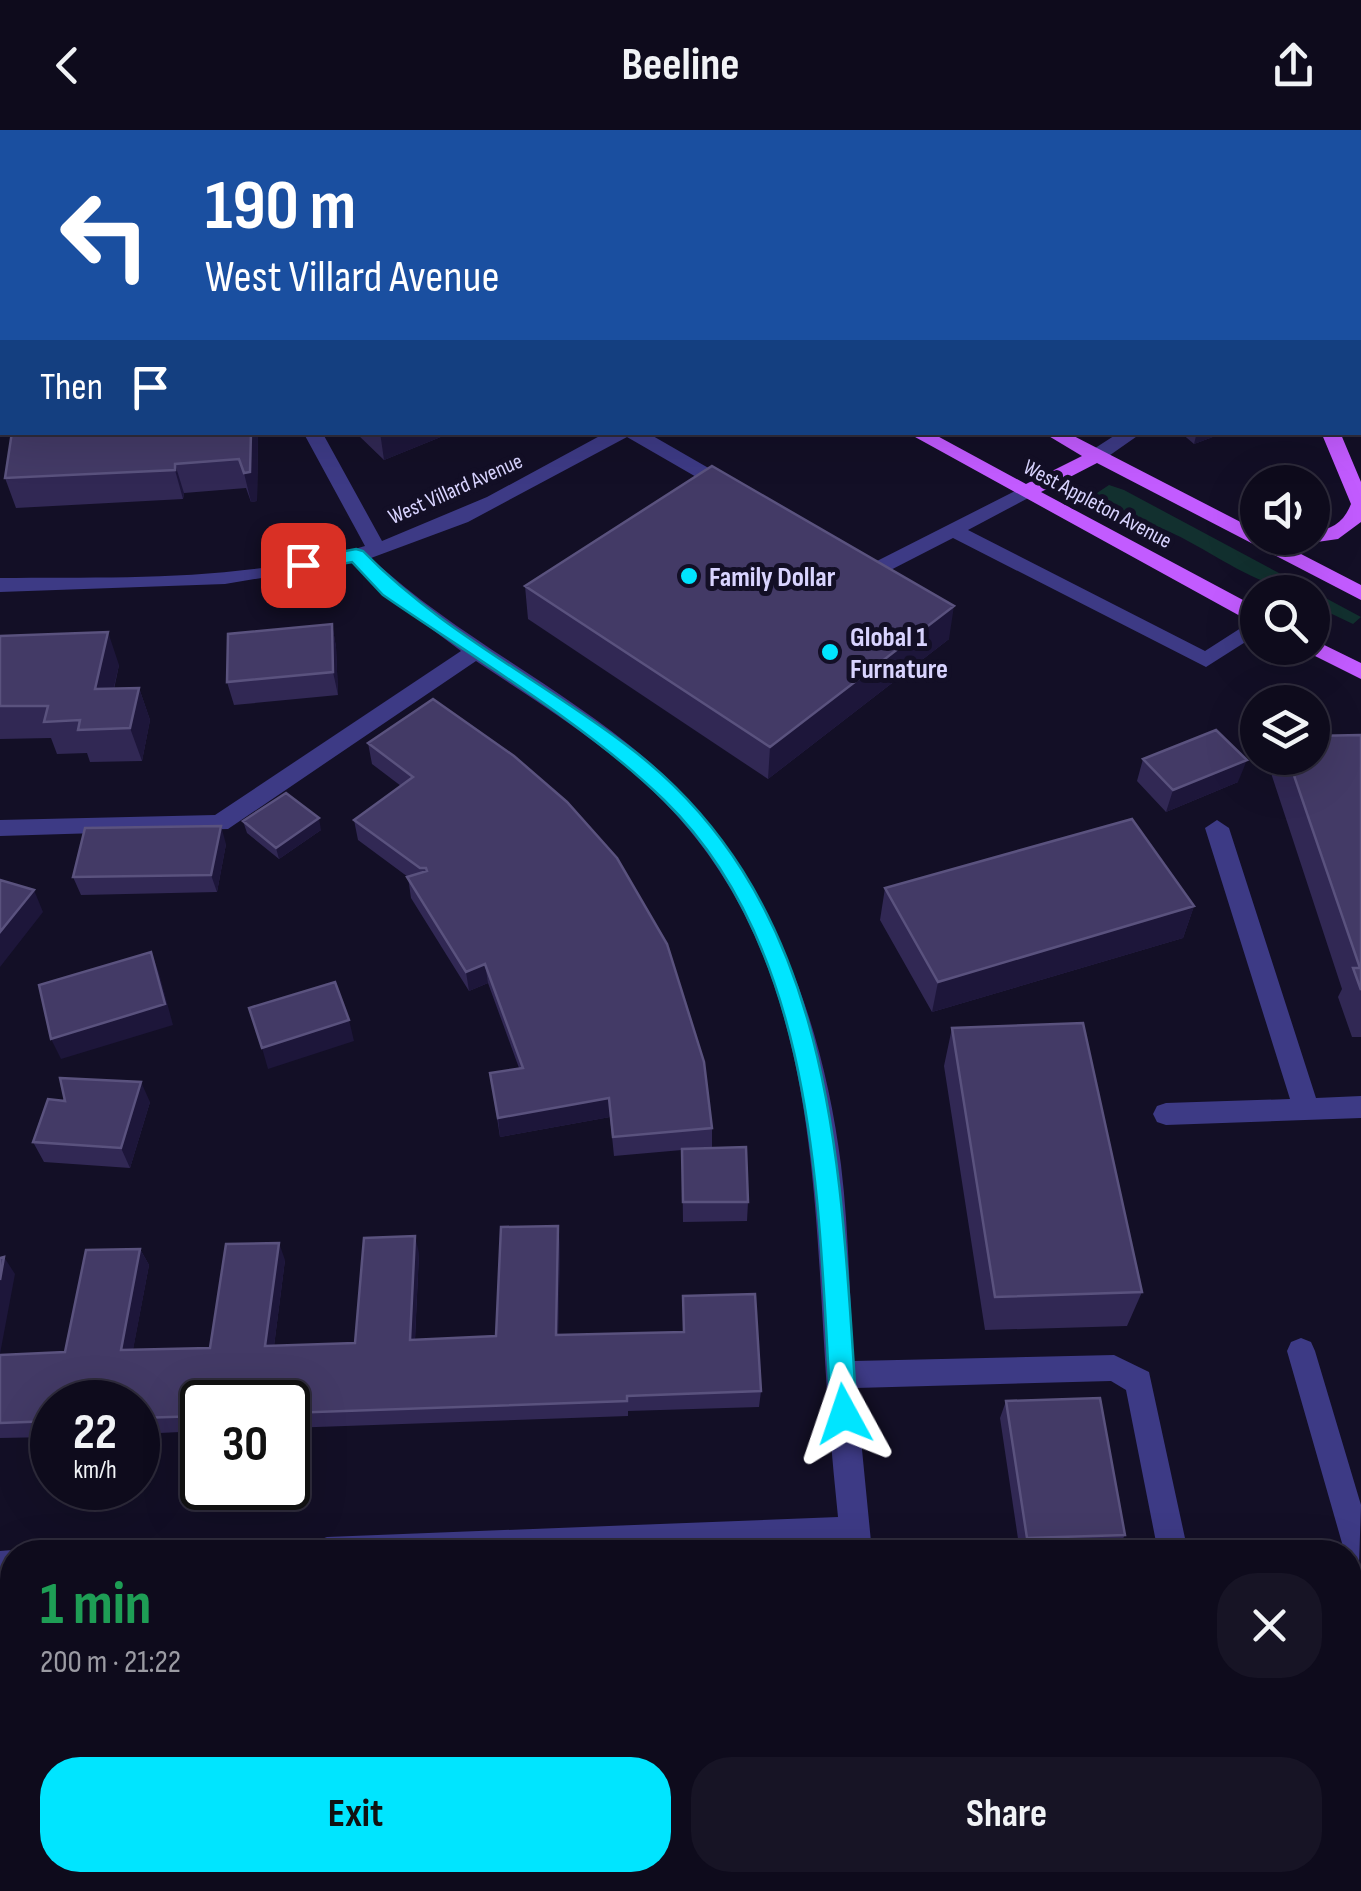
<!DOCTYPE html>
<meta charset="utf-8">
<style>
:root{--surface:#0e0b1c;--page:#171425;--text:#f1f3f6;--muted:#9b9ba3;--line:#2e2b3b;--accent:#00e5ff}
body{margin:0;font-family:"Sofia Sans Condensed",sans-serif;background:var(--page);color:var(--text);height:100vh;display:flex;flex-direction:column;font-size:38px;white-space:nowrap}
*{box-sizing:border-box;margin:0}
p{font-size:32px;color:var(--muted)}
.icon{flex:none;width:55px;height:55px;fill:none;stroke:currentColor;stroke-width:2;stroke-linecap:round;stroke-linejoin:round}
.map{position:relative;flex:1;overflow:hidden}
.drawer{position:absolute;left:0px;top:1410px;width:1362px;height:352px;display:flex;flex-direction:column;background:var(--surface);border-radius:40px 40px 0 0;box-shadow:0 10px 40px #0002,0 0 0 2px var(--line)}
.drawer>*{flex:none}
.top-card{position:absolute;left:0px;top:0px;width:1362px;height:305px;box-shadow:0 10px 40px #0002,0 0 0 2px var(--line);background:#1a4fa0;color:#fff;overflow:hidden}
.buttons{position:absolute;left:1240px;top:335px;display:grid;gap:20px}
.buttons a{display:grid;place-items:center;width:90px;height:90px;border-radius:50%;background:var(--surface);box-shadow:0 10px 40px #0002,0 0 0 2px var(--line);font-size:50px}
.speed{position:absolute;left:30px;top:1250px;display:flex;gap:20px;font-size:50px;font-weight:700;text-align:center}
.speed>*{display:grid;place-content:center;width:130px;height:130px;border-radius:50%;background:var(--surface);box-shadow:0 10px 40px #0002,0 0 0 2px var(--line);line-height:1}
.speed small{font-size:25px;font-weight:400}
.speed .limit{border:5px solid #111;border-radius:15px;background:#fff;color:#111}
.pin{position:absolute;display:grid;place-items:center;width:85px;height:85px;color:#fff;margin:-42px;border-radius:20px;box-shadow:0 5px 15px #0006}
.me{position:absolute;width:110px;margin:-55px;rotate:355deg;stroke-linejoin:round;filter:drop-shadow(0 0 8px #0008)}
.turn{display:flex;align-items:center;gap:35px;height:210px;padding:0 40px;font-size:45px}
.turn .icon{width:130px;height:130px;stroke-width:2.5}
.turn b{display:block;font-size:70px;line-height:85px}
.then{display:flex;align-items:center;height:95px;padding:0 40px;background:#0003;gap:20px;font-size:38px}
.round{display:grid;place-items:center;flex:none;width:105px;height:105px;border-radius:40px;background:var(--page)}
.summary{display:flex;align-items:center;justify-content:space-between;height:170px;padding:0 40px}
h1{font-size:60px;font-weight:700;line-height:75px;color:#1e9e55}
.cta{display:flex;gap:20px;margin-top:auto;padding:20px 40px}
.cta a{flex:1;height:115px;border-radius:40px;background:var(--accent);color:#111;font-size:40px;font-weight:700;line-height:115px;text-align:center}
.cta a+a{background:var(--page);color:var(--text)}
header{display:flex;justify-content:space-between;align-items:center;height:130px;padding:0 40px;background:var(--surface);font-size:45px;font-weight:700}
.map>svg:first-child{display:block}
.green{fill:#12302f}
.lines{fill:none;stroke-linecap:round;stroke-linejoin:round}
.minor{fill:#3d3a85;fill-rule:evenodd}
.major{fill:#c25bff;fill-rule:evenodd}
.wall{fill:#312854}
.shaded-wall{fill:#1d163a}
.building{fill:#433a66;stroke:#5a527e;stroke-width:2.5}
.route{fill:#00e5ff;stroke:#0095a6;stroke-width:2.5}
.poi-dot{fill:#00e5ff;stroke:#130f26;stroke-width:4}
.labels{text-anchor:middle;stroke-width:10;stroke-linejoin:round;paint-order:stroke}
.far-street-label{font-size:22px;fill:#d9d4ff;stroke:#130f26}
.poi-label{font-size:28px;font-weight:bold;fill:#d9d4ff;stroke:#130f26;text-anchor:start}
</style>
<header><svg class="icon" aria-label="back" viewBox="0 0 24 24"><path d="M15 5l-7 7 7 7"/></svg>Beeline<svg class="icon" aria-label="share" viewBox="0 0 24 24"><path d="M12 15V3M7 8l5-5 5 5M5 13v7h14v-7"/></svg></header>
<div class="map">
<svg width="1361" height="1761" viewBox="0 0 1361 1761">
<rect width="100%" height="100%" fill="#130f26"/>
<path class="green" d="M1109,355L1124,360L1361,487L1353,494L1313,475L1312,462C1259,462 1210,418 1161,398C1138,388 1107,389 1088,369Z"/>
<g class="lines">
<path class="minor" d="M0,19L2,20V31L0,30Z
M1360,95H1361V105H1360Z
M0,120H2V130H0Z
M1360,259H1361V269H1360Z
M303,302H322L382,411L487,367L607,302H646L738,355V363H724L627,307L468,392L371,428C455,506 558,554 645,628C764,729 822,884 841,1035C849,1100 849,1166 854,1231L1114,1225L1149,1242L1188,1422H1158L1126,1260L1111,1251L856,1258L872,1422H842L841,1417L693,1422H312L316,1411L327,1407L838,1387C832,1329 827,1271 824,1213C813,1023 807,817 664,672C609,616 542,575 476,531L228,699L0,706V690L215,685L461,521L385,464L352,433L225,454L0,462V448C120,447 248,452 365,416Z
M1120,302H1143L1103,330H1089V322Z
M1025,356L1032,358V366L968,400L1205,521L1258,487V504L1206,537L953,408L875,448L848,431L858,425L875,432Z
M1217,690L1229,698L1316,968L1361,966V988L1166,995L1157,992L1153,984L1157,976L1166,973L1290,969L1205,698Z
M1301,1208L1311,1212L1315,1221L1361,1375L1359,1435L1350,1432V1422L1344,1420L1287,1221L1291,1212Z
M12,1420L19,1422H12V1450L0,1451V1421Z
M874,1750H908L909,1761H875Z"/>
<path class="major" d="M342,0H361L363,2H344Z
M442,0H461L463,2H444Z
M1193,0H1209L1210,2H1195Z
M1267,0H1283L1284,2H1269Z
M1360,173H1361V185H1360Z
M906,302H930L1026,354L1082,326L1042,302H1066L1258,401V408H1270L1361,455V470L1097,333L1041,362L1258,478V494L1251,492Z
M1321,302H1340L1361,352V392L1338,409L1303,414L1293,408H1312V402C1332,400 1344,392 1351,374Z
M1312,509L1361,533V549L1305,521L1302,518H1312Z"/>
</g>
<path class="wall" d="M693,0H1153V2H694Z
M1348,0H1361V26L1360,2H1349Z
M12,302H258L257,371L251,372L246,358L184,363L183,369L16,378L5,348Z
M355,302H453L384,330Z
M1180,302H1226L1194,314Z
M525,456L949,509L768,649L528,489Z
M332,494L336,517L338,565L234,575L227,552Z
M0,506L119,535L114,559L139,558L150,590L142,631L90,632L87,623L57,624L51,608L0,609Z
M433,569L712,998V1017L696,1018L748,1072L747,1091L683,1092L682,1020L614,1026L610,987L500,1007L490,943L519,938L488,853L469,861L411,768L408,747L358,710L354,690L401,656L372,634L368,613Z
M1361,605V907H1352L1338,867L1342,859L1269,637L1273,628H1312Z
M1143,629L1238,652L1166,682L1137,651Z
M243,691L321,700L279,729L247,703Z
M226,714L217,762L81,765L73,747Z
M885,758L1194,776L1183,808L932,882L880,790Z
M952,898L1142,1162L1127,1196L985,1200L944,936Z
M65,971L150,972L130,1038L44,1032L33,1012Z
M560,1113L558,1205L761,1261L759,1277L628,1281V1286L288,1298V1272H202V1301L138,1304V1272H52V1307L0,1308V1225L65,1222L140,1119L149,1135L133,1219L210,1218L285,1130L274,1216L355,1213L419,1123L415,1210L496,1206Z
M1006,1271L1125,1405L1116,1421L1020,1422L1000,1288Z
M0,1583H12V1683H0Z
M1082,1750L1188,1761H1074Z"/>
<path class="shaded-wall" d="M1104,0H1120V2H1101Z
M251,302H258L257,371L251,372L244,343Z
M380,302H453L384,330Z
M1197,302H1226L1194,314Z
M175,334L184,363L183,369L175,340Z
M954,476L949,509L768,649L770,617Z
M332,494L336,517L338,565L333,542Z
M108,502L119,535L106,592L95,559Z
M139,558L150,590L142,631L130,598Z
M1247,630L1238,652L1166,682L1173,660Z
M319,688L321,700L279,729L276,718Z
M221,696L226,714L217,762L211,745Z
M34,760L43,782L0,837V802Z
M1194,776L1183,808L932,882L938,852Z
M151,822L159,843L173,895L61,929L51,909Z
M485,834L488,853L469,861L466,842Z
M349,890L354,911L268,939L262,918Z
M141,952L150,972L130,1038L121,1018Z
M609,968L610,987L500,1007L498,988Z
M558,1096L560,1113L558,1221L556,1205Z
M415,1106L419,1123L414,1226L410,1210Z
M279,1113L285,1130L272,1232L265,1216Z
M140,1119L149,1135L130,1236L121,1220Z
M4,1127L15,1144L0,1224V1150Z
M41,1750H57L55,1761H39Z
M213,1750H225L223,1761H212Z"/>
<path class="building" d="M42,0H303L307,2H37Z
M696,0H1104L1101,2H696Z
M12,302H251L250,342L244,343L239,329L175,334V340L5,348Z
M712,336L954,476L770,617L525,456Z
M332,494L333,542L227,552L228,504Z
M108,502L95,559L139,558L130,598L78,600L80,590L44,592L48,576H0V506Z
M433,569L514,626L567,672L617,728L667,814L704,932L712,998L613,1007L609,968L498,988L490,943L523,938L485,834L466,842L407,747L427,741L426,738H420L354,690L413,647L368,613Z
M1216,600L1247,630L1173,660L1143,629Z
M1361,605V860L1353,838H1360L1288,628H1312V606Z
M286,663L319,688L276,718L243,691Z
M1132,689L1194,776L938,852L885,758Z
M221,696L211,745L73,747L85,698Z
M0,750L34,760L0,802Z
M151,822L165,874L51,909L39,855Z
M335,852L349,890L262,918L249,878Z
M1083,893L1142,1162L995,1167L952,898Z
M60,948L141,952L121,1018L33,1012L48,969L65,971Z
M746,1017L748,1072H683L682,1019Z
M558,1096L556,1205L684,1202L683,1166L755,1164L761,1261L627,1266V1271L288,1283V1272H202V1286L138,1288V1272H52V1291L0,1293V1225L65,1222L86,1120L140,1119L121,1220L210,1218L226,1114L279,1113L265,1216L355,1213L364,1108L415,1106L410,1210L496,1206L501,1097Z
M4,1127L0,1150V1128Z
M1100,1268L1125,1405L1027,1408L1006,1271Z
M0,1583H12V1671L0,1672Z
M0,1742H12V1750H41L39,1761H0Z
M144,1750H213L212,1761H143Z
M487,1750H554V1761H487Z
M657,1750H734V1761H657Z
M1082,1750H1186L1188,1761H1084Z
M384,1753V1761H313V1756Z"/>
<path class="route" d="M356,419L363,421C438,499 539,549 625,614C840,774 840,1042 857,1284L853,1293L844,1297L835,1293L831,1284C818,1081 821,823 664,670C586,594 474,528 383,465L352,432L303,441L294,435L303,429Z"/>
<g class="poi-dot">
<circle cx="689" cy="446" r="10"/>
<circle cx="830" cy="522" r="10"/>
</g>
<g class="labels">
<g class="far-street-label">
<text transform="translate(455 358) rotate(-24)" y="8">West Villard Avenue</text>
<text transform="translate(1098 373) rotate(28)" y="8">West Appleton Avenue</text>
</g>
<g class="poi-label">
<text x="709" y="456">Family Dollar</text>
<text x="850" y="516">Global 1<tspan x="850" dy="32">Furnature</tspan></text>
</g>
</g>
</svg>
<div class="buttons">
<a><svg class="icon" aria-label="sound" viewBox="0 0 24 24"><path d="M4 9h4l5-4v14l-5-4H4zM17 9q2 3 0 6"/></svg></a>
<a><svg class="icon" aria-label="search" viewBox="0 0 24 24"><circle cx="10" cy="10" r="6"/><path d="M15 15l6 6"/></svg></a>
<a><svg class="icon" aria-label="layers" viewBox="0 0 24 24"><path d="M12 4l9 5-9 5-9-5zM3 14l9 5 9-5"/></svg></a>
</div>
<div class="speed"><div>22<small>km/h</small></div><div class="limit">30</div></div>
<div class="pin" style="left:303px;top:435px;background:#d93025"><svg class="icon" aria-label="arrive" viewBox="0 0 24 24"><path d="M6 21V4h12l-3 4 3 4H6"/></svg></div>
<svg class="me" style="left:844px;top:1284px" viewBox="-20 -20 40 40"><path d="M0-17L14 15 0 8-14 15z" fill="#00e5ff" stroke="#fff" stroke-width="4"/></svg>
<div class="top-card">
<div class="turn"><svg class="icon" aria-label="left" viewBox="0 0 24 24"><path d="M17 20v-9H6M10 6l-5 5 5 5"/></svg><div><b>190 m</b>West Villard Avenue</div></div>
<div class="then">Then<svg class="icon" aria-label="arrive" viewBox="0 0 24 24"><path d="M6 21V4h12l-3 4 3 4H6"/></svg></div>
</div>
<section class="drawer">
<div class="summary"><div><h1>1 min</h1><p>200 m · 21:22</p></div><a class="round"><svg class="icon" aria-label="close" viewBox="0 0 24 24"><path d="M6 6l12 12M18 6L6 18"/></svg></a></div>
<div class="cta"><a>Exit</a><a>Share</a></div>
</section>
</div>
